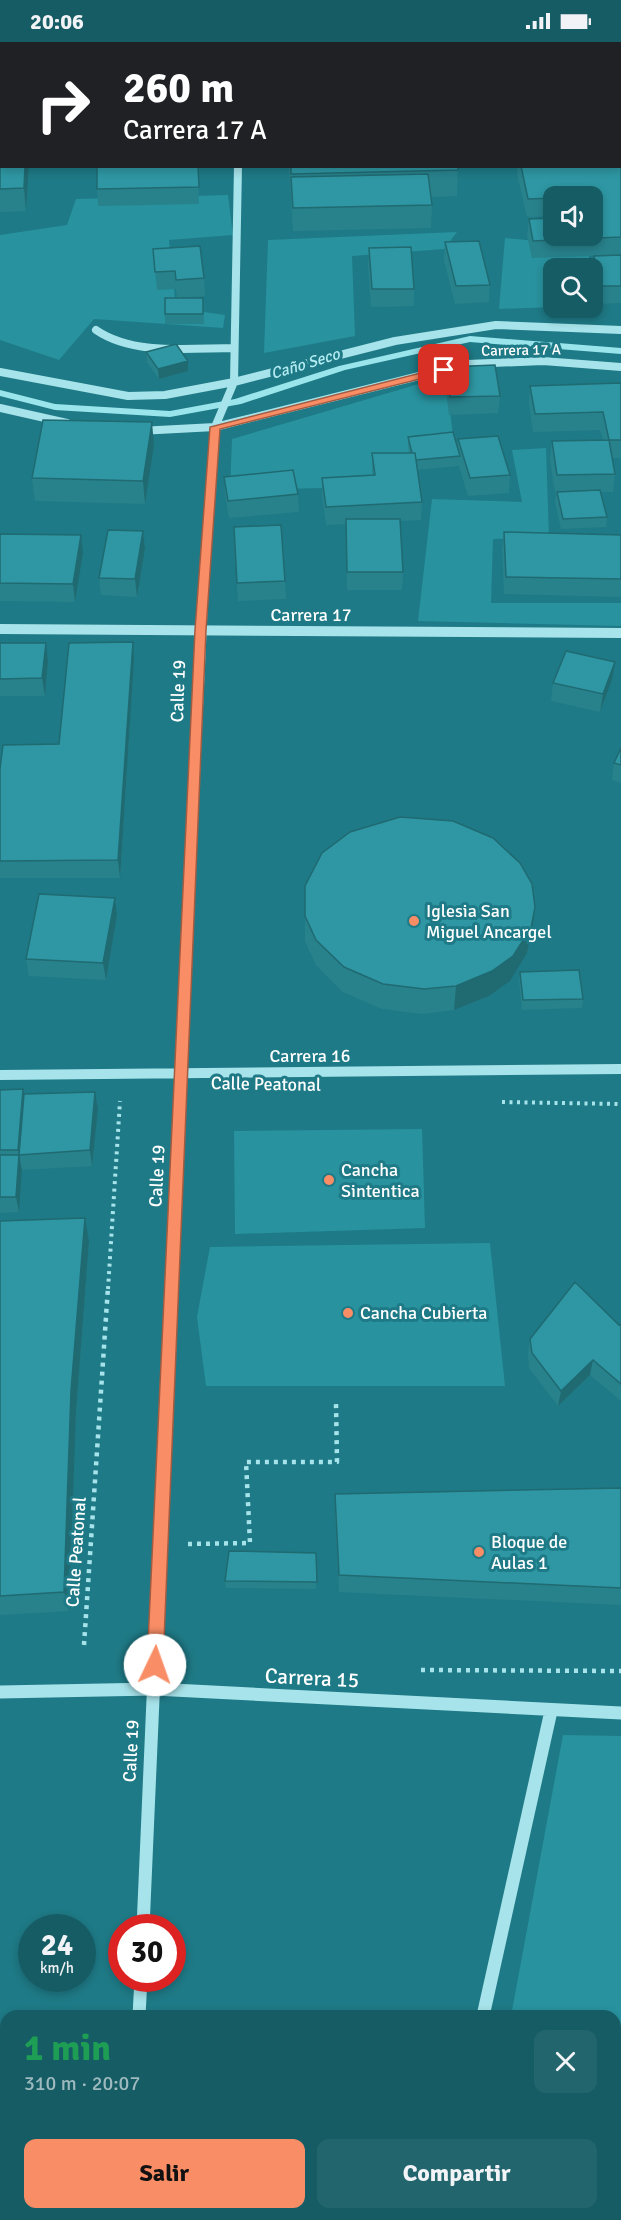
<!DOCTYPE html>
<html lang="es">
<meta charset="utf-8">
<style>
:root{--surface:#165c64;--page:#23656d;--text:#f1f3f6;--muted:#9ebabf;--accent:#f98d66}
body{margin:0;font-family:Signika,sans-serif;background:var(--page);color:var(--text);height:100vh;display:flex;flex-direction:column;font-size:22px;white-space:nowrap}
*{box-sizing:border-box;margin:0}
p{font-size:20px;color:var(--muted)}
.icon{flex:none;width:33px;height:33px;fill:none;stroke:currentColor;stroke-width:2;stroke-linecap:round;stroke-linejoin:round}
.map{position:relative;flex:1;overflow:hidden}
.sheet{position:absolute;left:0px;top:1968px;width:621px;height:210px;display:flex;flex-direction:column;background:var(--surface);border-radius:18px 18px 0 0;box-shadow:0 3px 9px #0003}
.sheet>*{flex:none}
.banner{position:absolute;left:0px;top:0px;width:621px;height:126px;box-shadow:0 3px 9px #0003;background:#202124;color:#fff;overflow:hidden}
.controls{position:absolute;left:543px;top:144px;display:grid;gap:12px}
.controls a{display:grid;place-items:center;width:60px;height:60px;border-radius:12px;background:var(--surface);box-shadow:0 3px 9px #0003;font-size:30px}
.speed{position:absolute;left:18px;top:1872px;display:flex;gap:12px;font-size:30px;font-weight:700;text-align:center}
.speed>*{display:grid;place-content:center;width:78px;height:78px;border-radius:50%;background:var(--surface);box-shadow:0 3px 9px #0003;line-height:1}
.speed small{font-size:15px;font-weight:400}
.speed .limit{border:9px solid #d22;background:#fff;color:#111}
.pin{position:absolute;display:grid;place-items:center;width:51px;height:51px;color:#fff;margin:-26px;border-radius:12px;box-shadow:0 3px 9px #0006}
.me{position:absolute;width:66px;margin:-33px;rotate:3deg;stroke-linejoin:round;filter:drop-shadow(0 0 4px #0008)}
.turn{display:flex;align-items:center;gap:21px;height:126px;padding:0 24px;font-size:27px}
.turn .icon{width:78px;height:78px;stroke-width:2.5}
.turn b{display:block;font-size:42px;line-height:51px}
.round{display:grid;place-items:center;flex:none;width:63px;height:63px;border-radius:12px;background:var(--page)}
.headline{display:flex;align-items:center;justify-content:space-between;height:102px;padding:0 24px}
h1{font-size:36px;font-weight:700;line-height:45px;color:#1e9e55}
.action{display:flex;gap:12px;margin-top:auto;padding:12px 24px}
.action a{flex:1;height:69px;border-radius:12px;background:var(--accent);color:#111;font-size:24px;font-weight:700;line-height:69px;text-align:center}
.action a+a{background:var(--page);color:var(--text)}
.status{display:flex;justify-content:space-between;align-items:center;height:42px;padding:0 30px;background:var(--surface);direction:ltr}
.status svg{height:16px;fill:currentColor}
.map>svg:first-child{display:block}
.green{fill:#28929e}
.lines{fill:none;stroke-linecap:round;stroke-linejoin:round}
.stream{fill:#9ae5ec;fill-rule:evenodd}
.path-far1{stroke:#a7e3ea;stroke-width:4;stroke-dasharray:3 4.5;stroke-linecap:butt}
.path{stroke:#a7e3ea;stroke-width:4.5;stroke-dasharray:4 5;stroke-linecap:butt}
.minor-far2{stroke:#a7e3ea;stroke-width:8}
.minor-far1{stroke:#a7e3ea;stroke-width:10}
.minor{stroke:#a7e3ea;stroke-width:13}
.major{fill:#ebfbfe;fill-rule:evenodd}
.wall{fill:#28828c}
.shaded-wall{fill:#206a72}
.building{fill:#2e97a3;stroke:#206a72;stroke-width:1.5}
.route{fill:#f98d66;stroke:#a25c42;stroke-width:1.5}
.poi-dot{fill:#f98d66;stroke:#1e7a86;stroke-width:2}
.labels{text-anchor:middle;stroke-width:6;stroke-linejoin:round;paint-order:stroke}
.far-street-label{font-size:15px;fill:#fff;stroke:#1e7a86}
.far-water-label{font-size:16px;font-style:italic;fill:#b2ecf2;stroke:#1e7a86}
.street-label{font-size:18px;fill:#fff;stroke:#1e7a86}
.poi-label{font-size:18px;fill:#fff;stroke:#1e7a86;text-anchor:start}
.near-street-label{font-size:21px;fill:#fff;stroke:#1e7a86}
</style>
<div class="status"><b>20:06</b><svg viewBox="0 0 49 12"><path d="M0 12V9h3v3zM5 12V6h3v6zM10 12V3h3v9zM15 12V0h3v12zM26 1h20v11H26zM47 4h2v5h-2z"/></svg></div>
<div class="map">
<svg width="621" height="2178" viewBox="0 0 621 2178">
<rect width="100%" height="100%" fill="#1e7a86"/>
<path class="green" d="M228,153L233,193L169,198L176,266L225,273L223,286L94,277L59,318L0,298V193L67,183L76,157Z
M457,190L444,207L352,214L355,294L264,311L268,198Z
M505,196L588,204L590,226H554L553,265L499,267Z
M446,334L453,394L432,392L377,445L230,448L232,397Z
M546,406L549,495L493,497L491,561H621V584L418,579L432,457L522,460L512,408Z
M422,1087L425,1186L235,1192L234,1089Z
M490,1201L505,1344H206L197,1275L210,1205Z
M563,1693L621,1694V2178H473L474,2172H615V1974H511Z"/>
<g class="lines">
<path class="stream" d="M470,294L621,306V312L470,300L345,328L241,362L170,375L55,368L0,354V348L55,362L170,369L235,357L339,324Z"/>
<path class="path-far1" d="M502,1060L621,1062
M108,1247L120,1059"/>
<path class="path" d="M188,1502L250,1501L246,1420H337L336,1362
M84,1603L108,1245
M421,1628L621,1629"/>
<path class="minor-far2" d="M96,288C134,314 191,306 234,306
M0,330L128,354L165,353L234,340L395,299L496,283L621,288
M0,366L67,381
M139,389L215,385L467,322L543,319L621,325
M204,539L215,385L234,340L238,124"/>
<path class="minor-far1" d="M0,587L621,591
M0,1033L621,1027
M171,1247L204,537"/>
<path class="minor" d="M0,1650L154,1647L621,1671
M143,1886L171,1245
M139,1974L141,1936
M483,1974L551,1669
M0,2113L6,2114
M130,2172V2178
M437,2178L439,2172"/>
<path class="major" d="M620,19H621V25H620Z
M0,33H2V39H0Z
M620,40H621V46H620Z
M0,51H2V57H0Z"/>
</g>
<path class="wall" d="M8,0H48V2H8Z
M59,0H215V2H60Z
M284,0H614L613,2H284Z
M0,56L2,124H41L29,125L26,169L0,170Z
M620,74L621,77V103H620Z
M621,111V261L598,262L592,232L594,214L532,216L527,194L529,177L592,194V154H554V174L527,175L517,132L518,124H620Z
M198,124L199,162L98,164L97,147Z
M289,124H458L457,154L431,155L432,163L431,186L293,189Z
M445,200L490,243L489,260L455,262L444,218Z
M369,206L414,247V264L371,265L368,223Z
M153,207L204,236L205,254L177,256L176,247L157,248Z
M203,256L204,282H165V272Z
M146,310L188,329L159,337L147,320Z
M446,325L500,354L498,371L449,373L445,342Z
M621,341V416H612L615,432L613,450H601L607,475L606,485L561,487L555,460L556,451H555L550,417L552,399L603,398L600,388L533,390L529,361L530,344Z
M408,395L457,405L458,397L510,433L509,451L468,454L459,424L417,428L422,460L421,478L400,479L403,530L402,548H347L346,482L326,483L322,453V436L372,433V411H409L408,404Z
M154,403L145,462L35,459L32,436Z
M224,435L298,452L299,470L229,476L225,453Z
M143,489L145,507L137,555L101,553L99,536Z
M504,490L621,493V555L504,552L502,508Z
M0,492L83,511L75,560L0,559Z
M234,503L285,539L286,557L238,559Z
M0,601H46L48,619L45,654H0Z
M134,618L120,836H0V727L59,702Z
M612,638L600,670L551,659L553,641Z
M621,706V741L612,738L614,721Z
M305,844L532,890L527,911L510,939L489,954L454,968L422,972L382,967L343,950L316,923L305,899Z
M115,856L117,873L106,938L29,934L26,917Z
M520,930L583,957L582,966L522,968L519,939Z
M23,1047L24,1052L98,1067L92,1124L22,1128L19,1170L0,1171V1048Z
M85,1176L89,1199L76,1370L69,1569L0,1573V1179Z
M621,1282V1359L590,1333L558,1364L529,1326L528,1312L530,1297L619,1283Z
M621,1446V1563L339,1550L335,1470V1452Z
M316,1511V1547L226,1546L225,1539Z"/>
<path class="shaded-wall" d="M25,124H29L26,169L24,146Z
M188,319V329L159,337L158,327Z
M152,380L154,403L145,462L143,439Z
M143,489L145,507L137,555L135,537Z
M81,493L83,511L75,560L73,542Z
M133,600L134,618L120,836L118,818Z
M46,601L48,619L45,654L42,636Z
M615,620L612,638L600,670L603,652Z
M115,856L117,873L106,938L103,921Z
M535,865L532,890L527,911L510,939L489,954L454,968L456,944Z
M23,1047L27,1069L19,1113L18,1108Z
M95,1050L98,1067L92,1124L90,1108Z
M19,1113L22,1128L19,1170L16,1155Z
M85,1176L89,1199L76,1370L69,1569L64,1550L71,1349Z
M593,1318L590,1333L558,1364L561,1349Z
M19,2172H26L25,2178H19Z"/>
<path class="building" d="M0,56H2V124H25L24,146L0,147Z
M620,74L621,77V93L620,94Z
M620,111H621V195L533,199L529,177L554,176V194H592V154H554V156L528,157L521,124H620Z
M128,124H198L199,145L97,147V125Z
M291,124H458V128L291,132Z
M428,132L432,163L293,166L291,135Z
M479,199L490,243L456,244L445,200Z
M200,204L204,236L176,238L175,229L155,230L153,207Z
M411,205L414,247H372L369,206Z
M621,213V244H600L594,214Z
M165,256H203V272H165Z
M176,302L188,319L158,327L146,310Z
M495,323L500,354L450,355L446,325Z
M621,341V398H609L603,370L535,372L530,344Z
M43,378L152,380L143,439L32,436Z
M453,390L460,414L416,418L415,411H412L408,395Z
M498,394L510,433L470,436L458,397Z
M609,398L615,432L557,433L552,399Z
M372,411H415L422,460L326,465L322,436L375,433Z
M293,428L298,452L228,459L224,435Z
M600,448L607,475L563,477L557,450Z
M346,477H400L403,530H347Z
M281,483L285,539L237,541L234,485Z
M108,488L143,489L135,537L99,536Z
M504,490L621,493V537L506,535Z
M0,492L81,493L73,542L0,541Z
M133,600L118,818L0,819V727L3,703L59,702L69,601Z
M0,601H46L42,636L0,637Z
M566,609L615,620L603,652L553,641Z
M621,706V723L614,721Z
M400,775L453,779L493,796L520,821L532,842L535,865L531,886L513,914L492,929L456,944L424,947L383,942L344,925L316,898L305,874V844L322,811L350,790Z
M39,852L115,856L103,921L26,917Z
M579,928L583,957L523,958L520,930Z
M23,1047L18,1108H0V1048Z
M95,1050L90,1108L19,1113L24,1052Z
M0,1113H19L16,1155H0Z
M85,1176L71,1349L64,1550L0,1554V1179Z
M575,1240L619,1283L621,1282V1342L593,1318L561,1349L532,1311L530,1297Z
M621,1446V1546L339,1533L335,1452Z
M229,1509L316,1511L317,1540L225,1539Z
M0,2117L6,2118V2172H19V2178H0Z"/>
<path class="route" d="M444,325L448,326V330L220,387L206,588L163,1623L161,1629L155,1631L149,1629L147,1623L195,588L210,385Z"/>
<g class="poi-dot">
<circle cx="414" cy="879" r="6"/>
<circle cx="329" cy="1138" r="6"/>
<circle cx="348" cy="1271" r="6"/>
<circle cx="479" cy="1510" r="6"/>
</g>
<g class="labels">
<g class="far-street-label">
<text transform="translate(521 308) rotate(-1)" y="5">Carrera 17 A</text>
</g>
<g class="far-water-label">
<text transform="translate(305 321) rotate(-17)" y="6">Caño Seco</text>
</g>
<g class="street-label">
<text x="311" y="579">Carrera 17</text>
<text transform="translate(178 649) rotate(-88)" y="6">Calle 19</text>
<text x="310" y="1020">Carrera 16</text>
<text transform="translate(266 1042) rotate(1)" y="6">Calle Peatonal</text>
<text transform="translate(157 1134) rotate(-87)" y="6">Calle 19</text>
<text transform="translate(76 1510) rotate(-86)" y="6">Calle Peatonal</text>
<text transform="translate(131 1709) rotate(-87)" y="6">Calle 19</text>
</g>
<g class="poi-label">
<text x="426" y="875">Iglesia San<tspan x="426" dy="21">Miguel Ancargel</tspan></text>
<text x="341" y="1134">Cancha<tspan x="341" dy="21">Sintentica</tspan></text>
<text x="360" y="1277">Cancha Cubierta</text>
<text x="491" y="1506">Bloque de<tspan x="491" dy="21">Aulas 1</tspan></text>
</g>
<g class="near-street-label">
<text transform="translate(312 1636) rotate(3)" y="7">Carrera 15</text>
</g>
</g>
</svg>
<div class="controls">
<a><svg class="icon" aria-label="sound" viewBox="0 0 24 24"><path d="M4 9h4l5-4v14l-5-4H4zM17 9q2 3 0 6"/></svg></a>
<a><svg class="icon" aria-label="search" viewBox="0 0 24 24"><circle cx="10" cy="10" r="6"/><path d="M15 15l6 6"/></svg></a>
</div>
<div class="speed"><div>24<small>km/h</small></div><div class="limit">30</div></div>
<div class="pin" style="left:444px;top:328px;background:#d93025"><svg class="icon" aria-label="arrive" viewBox="0 0 24 24"><path d="M6 21V4h12l-3 4 3 4H6"/></svg></div>
<svg class="me" style="left:155px;top:1623px" viewBox="-20 -20 40 40"><circle r="19" fill="#fff"/><path d="M0-13L10 11 0 6-10 11z" fill="#f98d66"/></svg>
<div class="banner">
<div class="turn"><svg class="icon" aria-label="right" viewBox="0 0 24 24"><path d="M7 20v-9h11M14 6l5 5-5 5"/></svg><div><b>260 m</b>Carrera 17 A</div></div>
</div>
<section class="sheet">
<div class="headline"><div><h1>1 min</h1><p>310 m · 20:07</p></div><a class="round"><svg class="icon" aria-label="close" viewBox="0 0 24 24"><path d="M6 6l12 12M18 6L6 18"/></svg></a></div>
<div class="action"><a>Salir</a><a>Compartir</a></div>
</section>
</div>
